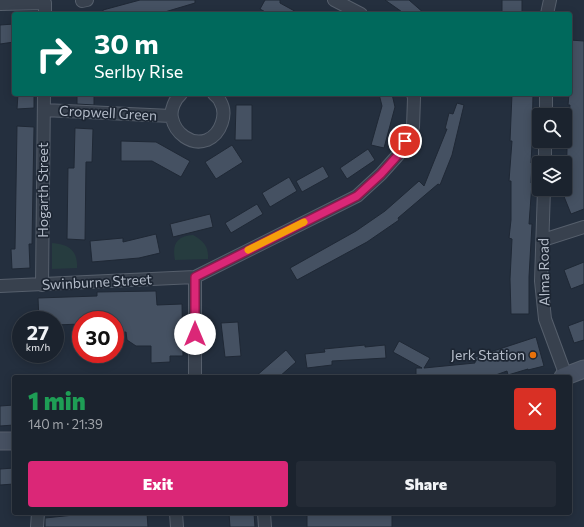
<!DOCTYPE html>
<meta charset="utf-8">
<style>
:root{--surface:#1b232e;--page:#242b36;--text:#f1f3f6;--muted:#a0a4aa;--line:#39404a;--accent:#db2777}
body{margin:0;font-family:Commissioner,sans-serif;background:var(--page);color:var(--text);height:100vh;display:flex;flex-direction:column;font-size:15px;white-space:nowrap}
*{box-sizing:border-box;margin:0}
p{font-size:13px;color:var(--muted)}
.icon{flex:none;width:22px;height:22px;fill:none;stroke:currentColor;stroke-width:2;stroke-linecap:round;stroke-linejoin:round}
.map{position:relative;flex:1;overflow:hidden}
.panel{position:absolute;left:12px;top:375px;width:560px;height:140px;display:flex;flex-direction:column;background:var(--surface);border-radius:4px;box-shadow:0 2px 10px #0003,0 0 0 1px var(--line)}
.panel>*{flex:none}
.top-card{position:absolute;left:12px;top:12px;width:560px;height:84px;border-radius:4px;box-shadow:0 2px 10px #0003,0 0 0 1px var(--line);background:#00695c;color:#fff;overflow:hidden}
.fabs{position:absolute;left:532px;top:108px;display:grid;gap:8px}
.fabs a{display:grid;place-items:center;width:40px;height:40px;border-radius:4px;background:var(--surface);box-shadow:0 2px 10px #0003,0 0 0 1px var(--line);font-size:20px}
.speed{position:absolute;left:12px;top:311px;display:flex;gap:8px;font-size:20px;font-weight:700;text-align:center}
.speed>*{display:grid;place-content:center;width:52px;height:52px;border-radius:50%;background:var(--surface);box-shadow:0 2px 10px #0003,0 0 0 1px var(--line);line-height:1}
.speed small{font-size:10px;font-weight:400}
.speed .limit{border:6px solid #d22;background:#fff;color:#111}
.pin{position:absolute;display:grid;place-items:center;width:34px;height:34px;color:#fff;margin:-17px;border:2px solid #fff;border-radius:50%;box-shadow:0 1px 4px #0007}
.me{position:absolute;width:44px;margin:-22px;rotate:0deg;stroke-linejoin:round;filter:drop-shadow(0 0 3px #0008)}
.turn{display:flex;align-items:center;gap:14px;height:84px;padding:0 16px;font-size:18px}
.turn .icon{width:52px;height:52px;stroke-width:2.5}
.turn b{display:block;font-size:28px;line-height:34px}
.round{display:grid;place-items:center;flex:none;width:42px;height:42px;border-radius:4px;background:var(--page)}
.headline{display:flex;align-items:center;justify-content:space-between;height:68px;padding:0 16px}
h1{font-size:24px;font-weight:800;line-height:30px;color:#1e9e55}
.primary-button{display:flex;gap:8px;margin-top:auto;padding:8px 16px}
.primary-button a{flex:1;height:46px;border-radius:4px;background:var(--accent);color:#fff;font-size:16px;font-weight:800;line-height:46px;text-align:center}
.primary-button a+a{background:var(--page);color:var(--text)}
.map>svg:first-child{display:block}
.green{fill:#263c3f}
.building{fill:#455162;stroke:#1f2835}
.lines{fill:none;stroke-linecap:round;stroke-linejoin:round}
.street-casing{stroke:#565f6c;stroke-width:14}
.secondary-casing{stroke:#565f6c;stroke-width:19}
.street{stroke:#38414e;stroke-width:12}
.secondary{stroke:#465061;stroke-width:17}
.route-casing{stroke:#8e194d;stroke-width:10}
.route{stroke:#db2777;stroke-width:7}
.slow{stroke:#f59e0b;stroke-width:7}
.food-dot{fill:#e8710a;stroke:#1d2633;stroke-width:1.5}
.labels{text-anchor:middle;stroke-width:3.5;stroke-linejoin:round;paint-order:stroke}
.street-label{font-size:14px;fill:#b4bcc9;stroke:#1d2633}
.poi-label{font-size:14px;fill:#b4bcc9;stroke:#1d2633;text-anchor:end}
</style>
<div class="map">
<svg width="584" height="527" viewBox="0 0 584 527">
<rect width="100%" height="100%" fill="#242f3e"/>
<path class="green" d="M193,235C204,241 209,247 208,259L175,260C172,245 176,236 193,235Z
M52,243C69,244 78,251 77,268L52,269Z"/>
<path class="building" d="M140,0H195V3L158,14H103V10Z
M265,0H280V3L300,14H269L260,9Z
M385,0H409L425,14H405Z
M502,0H522V14H502Z
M14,24V42L0,44V25Z
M570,40L584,41V209L571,214L563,194L566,193L567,149H566L570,105H568L569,94H570Z
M18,94H34V108L17,109Z
M77,94H94V105L77,104Z
M379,94H392L395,107L384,148L371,145L382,106Z
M512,94H533L532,144L531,163H532L531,183H532L529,224H532L529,277V314H511L510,279L512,239L509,238L511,220V181H509L512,141H510Z
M457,103L464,105L452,155L440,185L438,184L398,218L399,220L367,242L297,280L290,268L356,231L385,211L419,181L424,186L447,129H445L449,113L453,114Z
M236,105H252V140H235Z
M17,126L34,127L32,244H29L30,268L12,269L11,249H15Z
M75,128L93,129L92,162H86L85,240L67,239L68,168H74Z
M121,141L156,142L190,161L181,177L152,161H121Z
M232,145L243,162L216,179L205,162Z
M368,149L375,160L347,179L340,168Z
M323,166L329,177L302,192L296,181Z
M289,177L297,191L270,207L262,193Z
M257,204L263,214L231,233L225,223Z
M210,214L213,227L173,237L170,224Z
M156,234L160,253L139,258L92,262L90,241L123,238V242Z
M584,262V284L571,289L564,270Z
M156,291L157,305L182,304L183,356H170V362L151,363V346H136L127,340L126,332L115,333V320H81V324L55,325V320H39L38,298L97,296V292Z
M584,320V340L574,343L568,326Z
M238,322L241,356L225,357L221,323Z
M536,337L544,366L528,370V369L508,375L507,371L490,377H416V368H422L393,352L399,341L430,358L424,368L475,363V357Z
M365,345V347L385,345L386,358L332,361V365L307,368L305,354L325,352L324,349Z
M286,350L296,362L279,377H255Z
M14,405V425L0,426V406Z
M14,468V484L0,485V469Z
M74,513H147L148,527H45V518L74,515Z
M229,513H254L255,527H230Z
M392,513V527H307V515Z"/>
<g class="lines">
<g class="street-casing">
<path id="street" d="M334,0L361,14
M82,1L87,0
M0,4L45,3V14
M547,14L550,0
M181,94C175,99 170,110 172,118C175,133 191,146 207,140C221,134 228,114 220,101C219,98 216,96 214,94
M44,110L171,116
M546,115V94
M545,163V141
M544,189L541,281L545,319L566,376
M543,240L584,227
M195,277V377
M42,285L44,94
M0,286L195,277L357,196L381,174L398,155L413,127L414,98L413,94
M176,513L177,527
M264,513L265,527
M37,527L38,513"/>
</g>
<g class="secondary-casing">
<path id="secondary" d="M563,377L584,369
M0,441H14"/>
</g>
<use href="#street" class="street"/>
<use href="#secondary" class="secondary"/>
</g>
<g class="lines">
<g class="route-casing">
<path id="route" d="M195,334V277L357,196L381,174L398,155L405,141"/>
</g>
<use href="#route" class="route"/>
<path class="slow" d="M248,250L304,222"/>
</g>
<circle class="food-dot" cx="533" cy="355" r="4"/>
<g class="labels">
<g class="street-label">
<text transform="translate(108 113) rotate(3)" y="5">Cropwell Green</text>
<text transform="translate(43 190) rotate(-90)" y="5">Hogarth Street</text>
<text transform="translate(544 272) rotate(-91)" y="5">Alma Road</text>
<text transform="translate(97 282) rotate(-3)" y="5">Swinburne Street</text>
</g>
<g class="poi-label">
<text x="525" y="360">Jerk Station</text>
</g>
</g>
</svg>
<div class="fabs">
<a><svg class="icon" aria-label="search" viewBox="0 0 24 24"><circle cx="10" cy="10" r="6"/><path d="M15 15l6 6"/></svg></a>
<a><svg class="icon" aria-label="layers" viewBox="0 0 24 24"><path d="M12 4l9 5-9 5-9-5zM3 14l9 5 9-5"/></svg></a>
</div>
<div class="speed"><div>27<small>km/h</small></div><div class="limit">30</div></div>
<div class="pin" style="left:405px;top:141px;background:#d93025"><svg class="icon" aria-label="arrive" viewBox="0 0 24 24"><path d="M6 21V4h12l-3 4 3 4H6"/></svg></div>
<svg class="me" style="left:195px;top:334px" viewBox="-20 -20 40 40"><circle r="19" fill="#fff"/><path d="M0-13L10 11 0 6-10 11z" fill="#db2777"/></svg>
<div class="top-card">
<div class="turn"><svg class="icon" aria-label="right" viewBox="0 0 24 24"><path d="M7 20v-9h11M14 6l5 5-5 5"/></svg><div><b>30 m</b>Serlby Rise</div></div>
</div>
<section class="panel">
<div class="headline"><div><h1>1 min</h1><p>140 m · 21:39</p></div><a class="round" style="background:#d93025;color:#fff"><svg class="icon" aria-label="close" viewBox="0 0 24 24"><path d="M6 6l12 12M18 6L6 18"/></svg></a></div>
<div class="primary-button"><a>Exit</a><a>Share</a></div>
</section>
</div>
